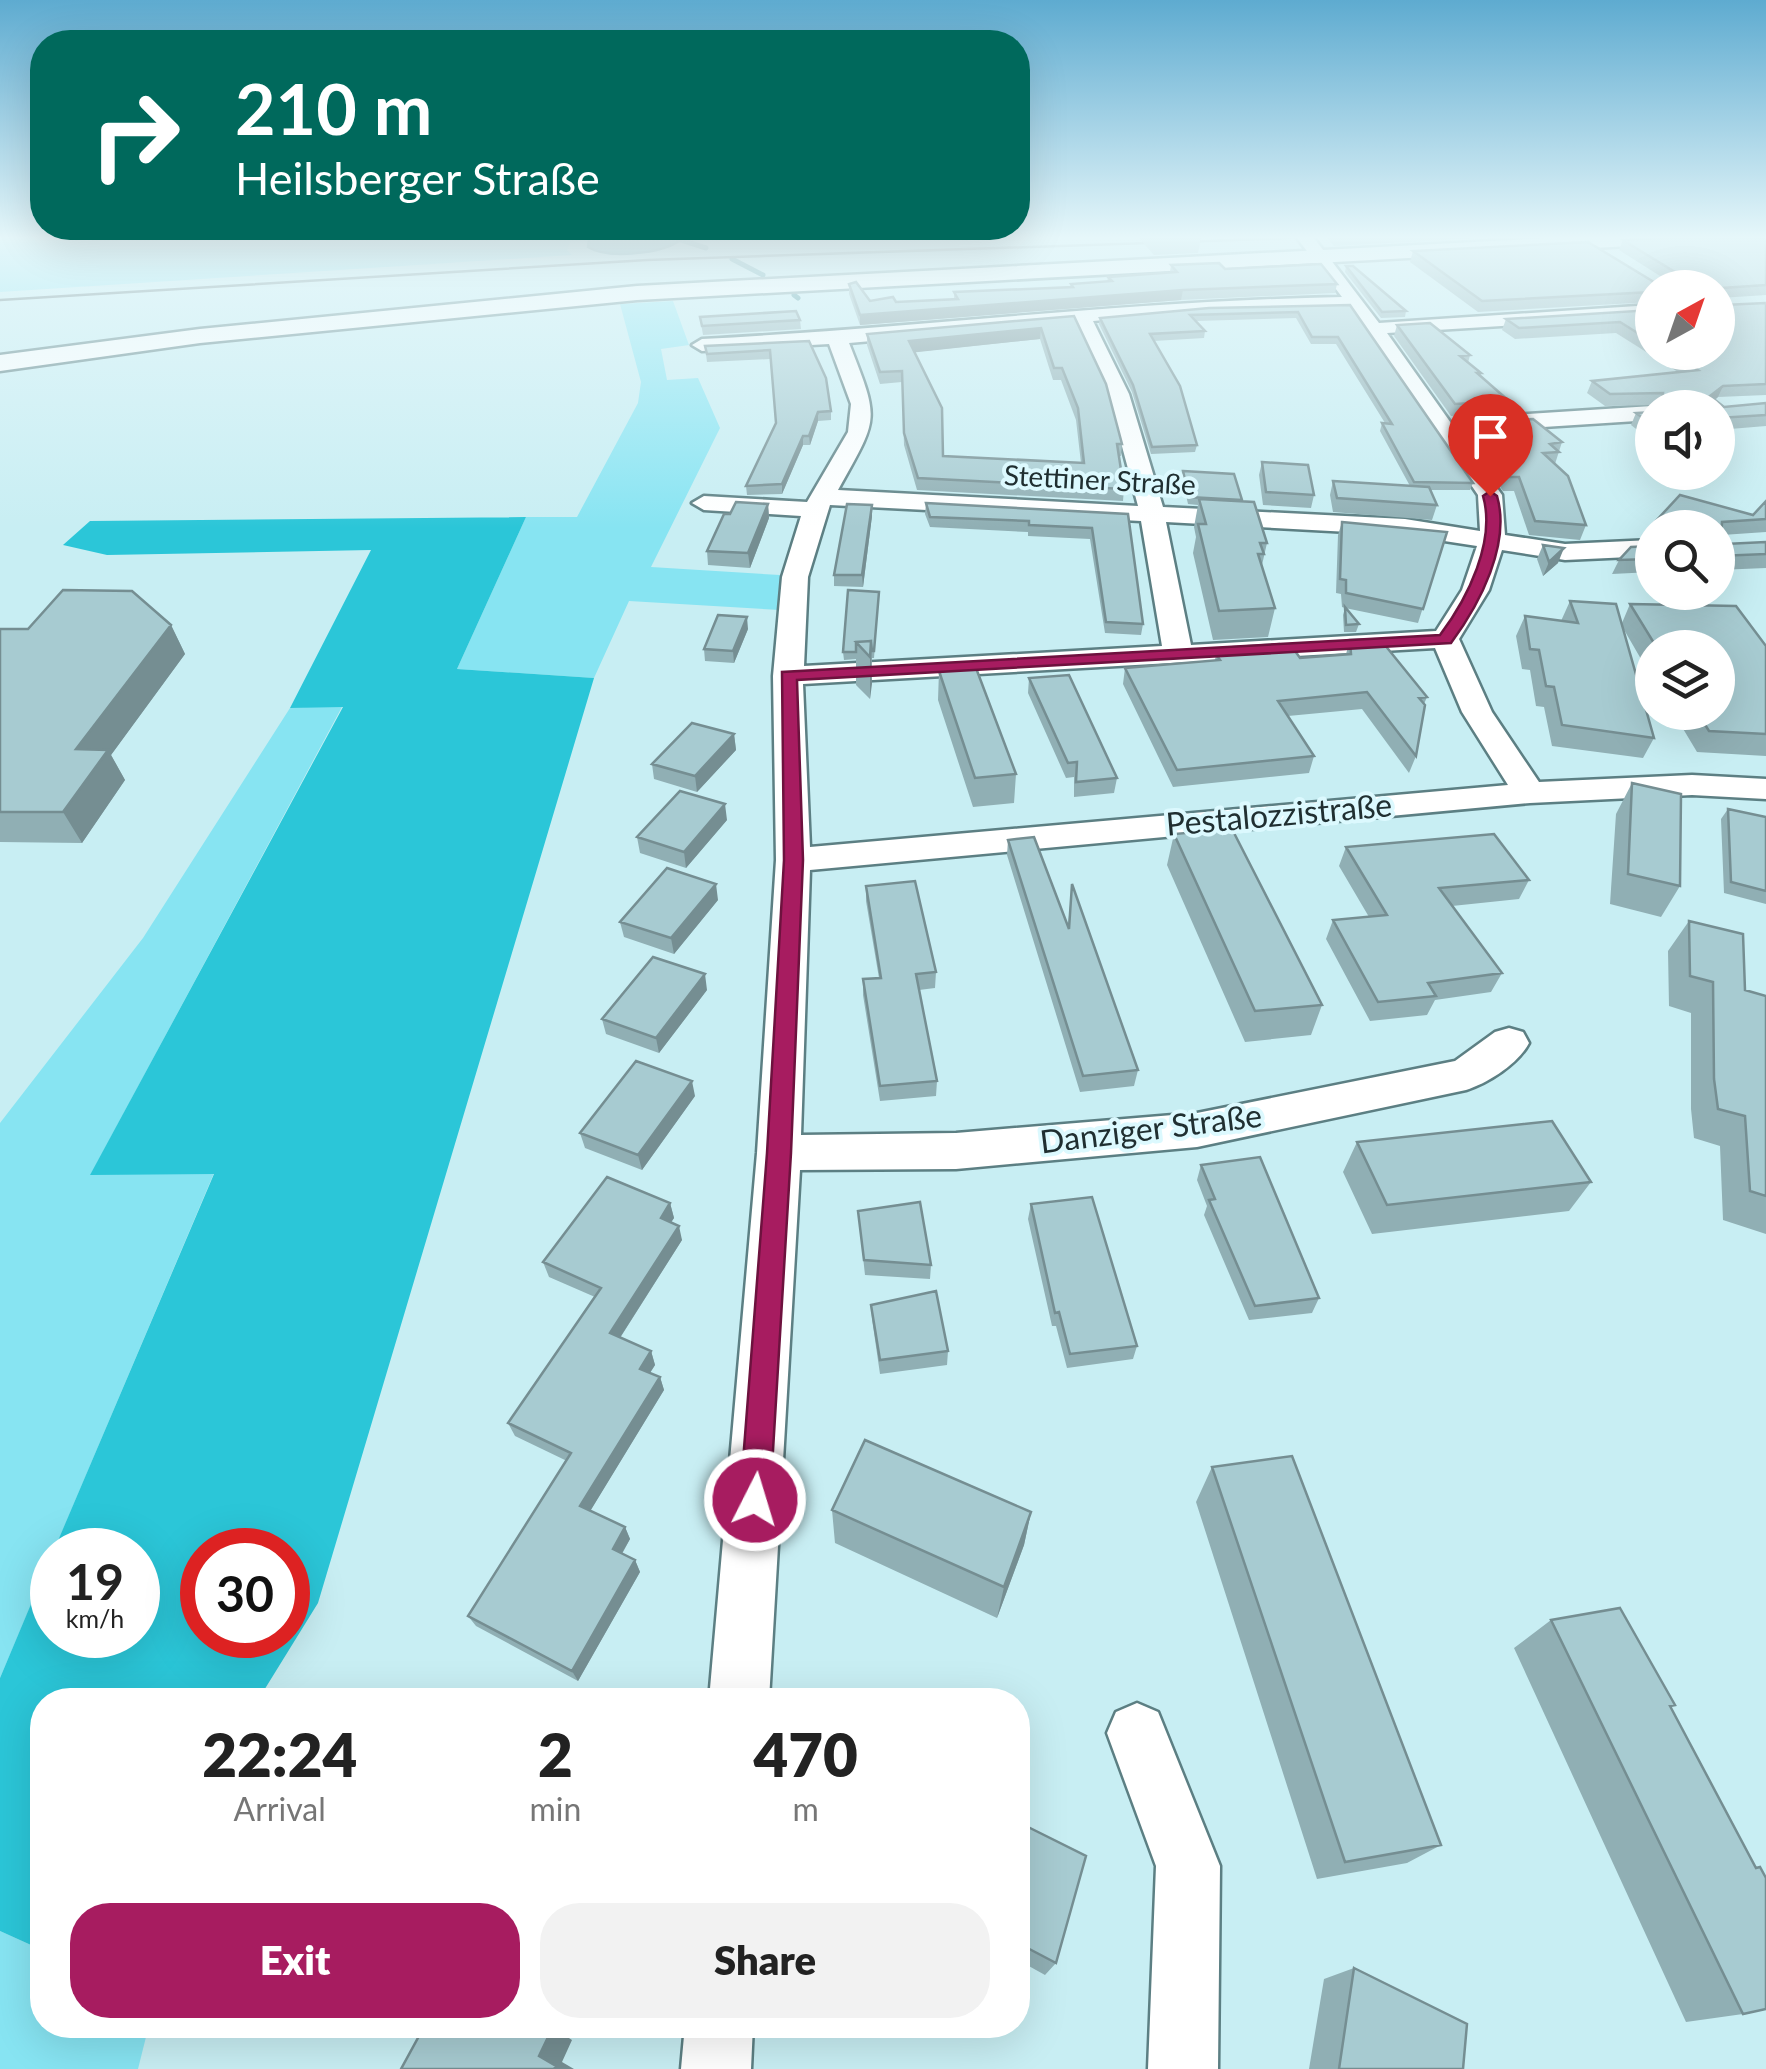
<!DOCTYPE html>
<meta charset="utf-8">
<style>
:root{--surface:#fff;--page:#f2f2f2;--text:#222;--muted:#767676;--accent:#a71c60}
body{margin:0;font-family:Lato,sans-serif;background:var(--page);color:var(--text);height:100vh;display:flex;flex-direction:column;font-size:38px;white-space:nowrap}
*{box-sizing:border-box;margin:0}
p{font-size:32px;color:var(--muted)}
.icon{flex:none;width:55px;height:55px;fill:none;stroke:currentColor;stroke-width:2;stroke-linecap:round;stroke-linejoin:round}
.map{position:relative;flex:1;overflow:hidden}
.drawer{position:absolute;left:30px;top:1688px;width:1000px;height:350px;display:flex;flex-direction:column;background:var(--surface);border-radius:40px;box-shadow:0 10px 40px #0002}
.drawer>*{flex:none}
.banner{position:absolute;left:30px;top:30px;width:1000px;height:210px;border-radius:40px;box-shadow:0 10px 40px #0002;background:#00695c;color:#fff;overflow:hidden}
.needle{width:65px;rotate:40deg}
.controls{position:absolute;left:1635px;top:270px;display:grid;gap:20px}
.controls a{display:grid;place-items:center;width:100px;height:100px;border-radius:50%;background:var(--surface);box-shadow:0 10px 40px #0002;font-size:50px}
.speed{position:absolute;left:30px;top:1528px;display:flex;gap:20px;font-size:50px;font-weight:700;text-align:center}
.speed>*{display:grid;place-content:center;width:130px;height:130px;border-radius:50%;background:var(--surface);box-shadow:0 10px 40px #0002;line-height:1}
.speed small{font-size:25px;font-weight:400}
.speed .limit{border:15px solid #d22;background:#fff;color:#111}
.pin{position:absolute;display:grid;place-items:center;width:85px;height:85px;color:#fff;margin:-102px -42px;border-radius:50% 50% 50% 0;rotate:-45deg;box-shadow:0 0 10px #0007}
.pin .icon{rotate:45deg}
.me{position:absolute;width:110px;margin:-55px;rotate:5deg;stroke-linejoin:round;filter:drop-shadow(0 0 8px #0008)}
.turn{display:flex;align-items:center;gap:35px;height:210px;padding:0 40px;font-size:45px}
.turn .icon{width:130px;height:130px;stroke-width:2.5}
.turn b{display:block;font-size:70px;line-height:85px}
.eta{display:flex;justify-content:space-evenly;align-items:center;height:170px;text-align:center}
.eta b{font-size:60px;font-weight:800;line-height:70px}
.button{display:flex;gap:20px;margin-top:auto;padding:20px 40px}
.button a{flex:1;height:115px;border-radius:40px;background:var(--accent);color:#fff;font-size:40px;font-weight:800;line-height:115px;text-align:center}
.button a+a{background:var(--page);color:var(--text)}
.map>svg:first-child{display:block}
.green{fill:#87e4f2}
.forest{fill:#2bc6d8;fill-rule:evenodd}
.water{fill:#309eac;stroke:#2b7d87;stroke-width:2.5}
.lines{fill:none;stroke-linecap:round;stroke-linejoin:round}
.stream{stroke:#2b7d87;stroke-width:5}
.minor-casing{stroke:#5c7f83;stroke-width:5}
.major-casing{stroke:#5c7f83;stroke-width:5}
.minor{fill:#fff;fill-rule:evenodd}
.major{fill:#fff;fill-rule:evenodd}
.tram{stroke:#506668;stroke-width:2.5}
.wall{fill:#90afb4;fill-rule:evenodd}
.shaded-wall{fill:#758e92}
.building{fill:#a7cbd1;stroke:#758e92;stroke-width:2.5;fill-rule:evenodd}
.route{fill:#a71c60;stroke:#6d123e;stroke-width:2.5}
.labels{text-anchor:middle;stroke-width:8;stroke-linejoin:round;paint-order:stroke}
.far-street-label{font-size:28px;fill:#202f31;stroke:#dcf9fe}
.street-label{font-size:32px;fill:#202f31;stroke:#dcf9fe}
</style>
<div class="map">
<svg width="1766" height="2069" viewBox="0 0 1766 2069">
<rect width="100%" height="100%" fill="#c8eef3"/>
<path class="green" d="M0,238H572L567,250L572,255L0,292Z
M673,301L689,345L661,349L667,380L698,378L720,428L651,567L780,575V610L629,601L594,678L457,669L526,517H577L638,403L641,382L620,304Z
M343,705L91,1174L214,1173L0,1678V1123L143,938L290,708Z
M0,1931L42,1950V2025H149L138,2069H0Z"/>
<path class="forest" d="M526,517L457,669L594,678L318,1603L258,1700H42V1950L0,1931V1678L52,1554V1635H138V1550H54L214,1174L90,1175L343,707L290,708L371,550L107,555L63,545L90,521ZM288,1550V1635H202V1550Z"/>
<path class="water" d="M589,238H676L679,241C660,254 607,259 588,247Z"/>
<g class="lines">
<path class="stream" d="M678,239L706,248
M732,259L763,275
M794,295L798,298"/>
<g class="minor-casing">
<path id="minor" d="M1297,238H1314L1379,323L1652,305V317L1387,333L1502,495L1505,535L1565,544L1652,540V556L1565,560L1502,550L1489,590L1459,639L1492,712L1539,782L1692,775L1766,779V799L1692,795L1530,803L810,870L801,1135L956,1133L1197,1113L1455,1061L1495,1032L1509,1028L1523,1032L1529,1043C1518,1064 1488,1083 1466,1090L1197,1147L956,1169L800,1170L769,1700H709L757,1153L776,860L773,676L782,577L801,516L704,510L692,503L704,496L807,502L848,432L851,404L829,344L702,351L692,345L702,339C917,328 1127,301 1342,297ZM1350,308L1478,495L1480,531L1405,519L1163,507L1129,394L1093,321L1208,311ZM1075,323L1108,394L1138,506L838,490C879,416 880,422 849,343ZM830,505L1141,521L1162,646L804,666L808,577ZM1166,522L1405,535L1477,546L1462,590L1436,631L1191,645ZM1435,648L1462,712L1508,785L810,847L803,684Z
M1652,406L1656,408H1652V420L1482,431L1471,424L1482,417Z
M1137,1703L1158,1712L1220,1866L1218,2069H1148L1156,1866L1107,1733L1116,1712Z
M685,2025H753L751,2069H681Z"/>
</g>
<g class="major-casing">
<path id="major" d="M1549,238H1676L1666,244L637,300L200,343L0,371V355L200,329L637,286Z"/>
</g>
<use href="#minor" class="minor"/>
<use href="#major" class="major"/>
<path class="tram" d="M0,300L647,260L1291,238"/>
</g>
<path class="wall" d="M1139,238H1201L1198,253L1154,255Z
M1327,238H1479L1334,246Z
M1766,238V295L1720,298L1719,301L1723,305L1766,303V395L1718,397L1715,400L1724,407L1766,403V426L1718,430V408H1657L1658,405L1605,406L1587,393L1592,381L1678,372L1616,333L1515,339L1502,330L1506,319L1652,310V352H1718V288H1652V302L1478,312L1410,262L1413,251L1654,282L1668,281L1619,250L1623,240Z
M1171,265L1225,269L1337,284L1335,293L1181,300L860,325L849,294V284L870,301L896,302L954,299V292L1070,287L1071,284L1107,282L1108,277L1170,272Z
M1346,266L1406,311L1405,317L1381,318L1345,272Z
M1350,305L1473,483L1470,490H1431L1437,505L1432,520L1333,512L1330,495L1333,481L1410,486L1380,431L1382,423H1385L1336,344H1311L1296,318L1196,321L1205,331L1204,338L1154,341L1197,445L1195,452L1151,454L1132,392L1099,324L1100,318Z
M1074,316L1122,444L1121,456H1119L1124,489L1123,501L917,490L904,445L902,382L880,384L867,345V334ZM1040,339L1053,380H1061L1076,420L1081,463L943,456L914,352Z
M700,317L800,320L801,329L703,335Z
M1397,325L1470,355L1468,363L1481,373L1480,376L1509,401L1505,412L1451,416L1394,336Z
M809,341L831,411V420L818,421L810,445H803L782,494L747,495L746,486L776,423L770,359L707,362L705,346Z
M1652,412V434L1644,435L1631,425L1636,413Z
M1469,423L1562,442L1555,464L1586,525L1580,540L1529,535L1514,491H1503L1465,436Z
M1262,462L1314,495L1311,508L1263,505L1259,475Z
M1183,471L1242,500L1267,543L1262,565L1275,608L1268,637L1213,640L1193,553L1196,537L1194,527L1198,505L1188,504L1182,478Z
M1766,501V532L1722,535L1721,540L1725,544L1766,542V568L1718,570V528H1652V539L1647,536L1654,523L1753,515Z
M926,503L1128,514L1143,624L1141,635L1105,633L1090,539L1028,536V532L930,527L925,514Z
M768,504L769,518L750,568L708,565L707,551Z
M872,505V516L863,587L834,586V575Z
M1342,522L1447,532L1418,623L1345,608L1359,624L1356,632H1344L1343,615L1345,608L1342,607L1341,594L1336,593L1338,535Z
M1543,545L1558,563L1543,576L1537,559Z
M1652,546V572L1612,574L1619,560Z
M879,592L874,658H872L870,699L856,685V659L844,660L843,652Z
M1570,601L1622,623L1630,604L1766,646V756L1697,752L1673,712H1718V648H1652V678L1623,628L1654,738L1643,758L1552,746L1544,707L1536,706L1530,670L1522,669L1516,636L1525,616L1561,621Z
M171,625L185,654L111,755L125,780L82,843L0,842V629Z
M748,629L734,663L705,661L704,649Z
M1350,640L1427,697L1424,704L1416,756L1409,773L1362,709L1288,716L1314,756L1309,773L1173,787L1123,684L1125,668L1215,660L1216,654H1221L1222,648L1281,649L1300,658L1346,654Z
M939,671L1016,774L1014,803L973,807L938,700Z
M1029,678L1117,778L1114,793L1074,797V777L1066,778L1028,693Z
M734,734L736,750L697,792L654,779L652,764Z
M1632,783L1680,886L1661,917L1610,904L1616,814Z
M1728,809L1766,817V904L1724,893L1721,819Z
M727,820L686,868L640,853L637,837Z
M1174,834L1322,1005L1311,1035L1245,1042L1167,865Z
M1008,840L1068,926L1072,884L1138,1070L1134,1086L1080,1092L1007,855Z
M1346,847L1529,880L1519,899L1452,906L1502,973L1491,992L1435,1000L1427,1015L1370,1021L1326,939L1333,920L1369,917L1339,866Z
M866,886L936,972L935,988L919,990L937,1081L936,1096L880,1101L863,995V979L879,978L866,901Z
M718,900L674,954L624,937L620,922Z
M1689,921L1745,990L1766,996V1234L1723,1220L1720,1146L1694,1138L1691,1109V1013L1669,1006L1668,951Z
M707,990L659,1053L606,1034L602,1019Z
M695,1096L642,1170L585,1148L580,1133Z
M1357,1142L1591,1182L1569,1211L1372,1234L1343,1172Z
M1201,1165L1319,1298L1312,1313L1249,1320L1204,1215L1207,1206L1197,1180Z
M670,1203L674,1218L671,1222L682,1240L620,1338L651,1351L655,1365L650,1373L660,1377L664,1390L590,1511L625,1527L630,1539L622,1554L635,1560L640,1572L578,1681L476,1626L468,1616L567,1461L515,1436L508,1423L595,1297L549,1277L543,1262Z
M1031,1204L1137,1346L1133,1359L1067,1368L1056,1326H1052L1028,1219Z
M858,1211L931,1265L930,1279L865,1275Z
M871,1305L948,1351L947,1365L880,1374L872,1319Z
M1212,1467L1441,1845L1407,1863L1317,1879L1196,1502Z
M832,1510L1031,1512L1024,1545L997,1618L835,1543Z
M1551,1620L1675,1705L1671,1707L1756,1868L1743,2014L1686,2022L1514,1648Z
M1018,1822L1056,1963L1045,1975L1018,1960Z
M1354,1968L1463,2069H1309L1324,1979Z"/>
<path class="shaded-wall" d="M1183,290L1181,300L860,325V315Z
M1041,328L1040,339L909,353V341Z
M1723,386L1718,397L1704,408L1710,396Z
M818,412V421L810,445L809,436Z
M803,436V445L782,494V484Z
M768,504L769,518L750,568L748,553Z
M872,505V516L863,587L862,575Z
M1564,548L1558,563L1543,576L1549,562Z
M747,617L748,629L734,663L733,651Z
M171,625L185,654L111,755L125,780L82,843L63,812L76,749Z
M871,641L872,684L870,699V657Z
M734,734L736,750L697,792L695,776Z
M725,804L727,820L686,868L684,852Z
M716,884L718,900L674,954L671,938Z
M705,974L707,990L659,1053L656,1038Z
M692,1081L695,1096L642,1170L638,1155Z
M670,1203L674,1218L664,1233L661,1218Z
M679,1226L682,1240L614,1347L610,1333Z
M651,1351L655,1365L644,1382L640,1369Z
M660,1377L664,1390L586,1518L580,1506Z
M1031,1512L1024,1545L997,1618L1004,1587Z
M625,1527L630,1539L618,1560L613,1549Z
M635,1560L640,1572L578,1681L572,1671Z
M538,2025H549L572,2040L562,2062L574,2069H554L539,2056Z"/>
<path class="building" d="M1666,238H1766V285L1722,288L1719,301L1723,305L1766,303V384L1723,386L1710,396L1724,407L1766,403V415L1718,418V408H1661L1663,393L1610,394L1592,381L1698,370L1670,352H1718V288H1652V292L1482,301L1413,251L1588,242L1654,282L1677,281L1678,274L1623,240Z
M1219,263L1225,269L1321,264L1337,284L1183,290L860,315L849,284L856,282L870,301L893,297L896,302L958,299L954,292L1073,287L1071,284L1112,281L1108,277L1177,272L1171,265Z
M1346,266H1353L1406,311L1382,312Z
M1350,305L1473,483L1414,482L1382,423L1392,424L1338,337H1312L1298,312L1190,315L1205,331L1150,334L1180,386L1197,445L1152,447L1133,385L1100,318L1209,308Z
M1652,310V342L1620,322L1519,328L1506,319Z
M796,311L800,320L702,326L700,317Z
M1074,316L1106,384L1122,444H1117L1124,489L918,478L904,433L902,371L880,372L867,334ZM1041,328L1054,368H1062L1078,408L1084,463L943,456L942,408L909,341Z
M1430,323L1470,355L1460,356L1481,373H1477L1509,401L1455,404L1397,325Z
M809,341L826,378L831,411L818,412L809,436H803L782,484L746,486L776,423L770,350L707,354L705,346Z
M1652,412V423H1650L1636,413Z
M1533,419L1562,442L1550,444L1559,452L1543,453L1568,476L1586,525L1535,521L1519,477H1509L1469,423Z
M1262,462L1308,465L1314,495L1266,492Z
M1183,471L1234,474L1242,500L1189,497Z
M1333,481L1429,487L1437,505L1337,498Z
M1680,495L1753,515L1766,501V519L1722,522L1721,540L1725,544L1766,542V554L1718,556V528H1662L1654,523Z
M1199,499L1254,502L1267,543H1260L1264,554H1258L1275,608L1219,611L1198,524H1206Z
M736,502L768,504L748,553L707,551L724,514H730Z
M926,503L1128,514L1143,624L1106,622L1092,528L1029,525V521L930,517Z
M847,504L872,505L862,575H834Z
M1342,522L1447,532L1423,609L1346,593V580L1340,579Z
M1543,545L1564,548L1549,562Z
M1652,546V559L1619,560L1631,547Z
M63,590L132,591L171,625L76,749L108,750L63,812H0V629H28Z
M848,590L879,592L874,651H872L871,641L856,642V652H843Z
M1570,601L1616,604L1654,738L1562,725L1554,687L1546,686L1539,650L1530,649L1525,616L1578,623Z
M1630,604L1736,606L1766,646V734L1709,731L1697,712H1718V648H1657Z
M1345,607L1359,624L1346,625Z
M718,615L747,617L733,651L704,649Z
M1380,639L1427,697L1419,698L1425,705L1416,756L1367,692L1278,701L1314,756L1177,770L1125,668L1220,660L1216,654L1224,653L1222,648L1279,644L1281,649L1293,648L1300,658L1351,654L1350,640Z
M871,641L870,657L856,642Z
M976,668L1016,774L975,778L939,671Z
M1069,675L1117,778L1076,782L1077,762L1068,763L1029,678Z
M692,723L734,734L695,776L652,764Z
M1632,783L1681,794L1680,886L1628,874Z
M680,791L725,804L684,852L637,837Z
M1728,809L1766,817V891L1731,882Z
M1232,829L1322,1005L1255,1011L1174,834Z
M1494,834L1529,880L1439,888L1502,973L1428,983L1436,996L1378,1002L1333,920L1387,915L1346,847Z
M1034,837L1069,929L1072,884L1138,1070L1083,1076L1008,840Z
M667,868L716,884L671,938L620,922Z
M915,881L936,972L916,974L937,1081L880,1086L863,979L881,978L866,886Z
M1689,921L1743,934L1745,990L1766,996V1196L1750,1191L1745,1116L1718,1109L1714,1079L1713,982L1690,976Z
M653,957L705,974L656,1038L602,1019Z
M636,1061L692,1081L638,1155L580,1133Z
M1552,1121L1591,1182L1387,1205L1357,1142Z
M1260,1157L1319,1298L1255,1306L1209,1200L1215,1199L1201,1165Z
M607,1177L670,1203L661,1218L679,1226L610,1333L651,1351L640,1369L660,1377L580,1506L625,1527L613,1549L635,1560L572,1671L468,1616L571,1453L508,1423L601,1288L543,1262Z
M1092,1197L1137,1346L1070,1354L1059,1312L1055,1313L1031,1204Z
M920,1202L931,1265L864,1260L858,1211Z
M936,1291L948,1351L880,1360L871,1305Z
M865,1440L1031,1512L1004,1587L832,1510Z
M1292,1456L1441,1845L1345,1862L1212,1467Z
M1620,1608L1675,1705L1670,1706L1756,1868L1760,1867L1766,1878V2009L1743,2014L1551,1620Z
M1018,1822L1086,1856L1056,1963L1018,1943Z
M1354,1968L1467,2024L1463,2069H1339Z
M425,2025H538L550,2033L539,2056L556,2066L554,2069H401Z"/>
<linearGradient id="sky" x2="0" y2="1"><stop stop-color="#5eabd0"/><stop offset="0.45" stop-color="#e6f7fa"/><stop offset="1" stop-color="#e6f7fa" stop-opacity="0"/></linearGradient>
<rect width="1766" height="528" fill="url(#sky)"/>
<path class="route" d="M1490,491L1497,496C1511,544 1480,604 1451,643L797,680L803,860L791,1153L770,1500L766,1510L755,1515L744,1510L740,1500L767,1153L784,860L782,672L1440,635C1468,598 1496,541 1483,496Z"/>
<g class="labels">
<g class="far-street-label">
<text transform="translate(1100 480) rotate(3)" y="10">Stettiner Straße</text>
</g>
<g class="street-label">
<text transform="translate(1279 815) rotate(-5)" y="11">Pestalozzistraße</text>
<text transform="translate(1151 1129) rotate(-7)" y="11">Danziger Straße</text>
</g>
</g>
</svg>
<div class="controls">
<a><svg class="needle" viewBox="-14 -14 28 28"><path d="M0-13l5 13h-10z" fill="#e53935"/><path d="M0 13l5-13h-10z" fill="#767676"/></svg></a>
<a><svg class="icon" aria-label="sound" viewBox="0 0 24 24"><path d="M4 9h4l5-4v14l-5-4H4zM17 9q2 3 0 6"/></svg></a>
<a><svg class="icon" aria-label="search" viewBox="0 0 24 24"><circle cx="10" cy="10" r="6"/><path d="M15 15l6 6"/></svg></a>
<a><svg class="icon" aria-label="layers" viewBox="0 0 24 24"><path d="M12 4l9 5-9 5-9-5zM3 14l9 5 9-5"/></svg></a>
</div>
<div class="speed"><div>19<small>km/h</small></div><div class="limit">30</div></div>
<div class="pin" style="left:1490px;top:496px;background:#d93025"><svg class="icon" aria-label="arrive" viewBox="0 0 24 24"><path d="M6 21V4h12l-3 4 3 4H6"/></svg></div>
<svg class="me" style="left:755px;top:1500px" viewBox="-20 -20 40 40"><circle r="17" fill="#a71c60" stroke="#fff" stroke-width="3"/><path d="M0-11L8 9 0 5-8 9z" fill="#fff"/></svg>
<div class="banner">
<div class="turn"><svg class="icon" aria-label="right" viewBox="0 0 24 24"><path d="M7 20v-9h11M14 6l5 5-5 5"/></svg><div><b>210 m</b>Heilsberger Straße</div></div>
</div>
<section class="drawer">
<div class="eta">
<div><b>22:24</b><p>Arrival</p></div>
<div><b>2</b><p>min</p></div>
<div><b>470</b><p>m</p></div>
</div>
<div class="button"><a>Exit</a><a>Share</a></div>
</section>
</div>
